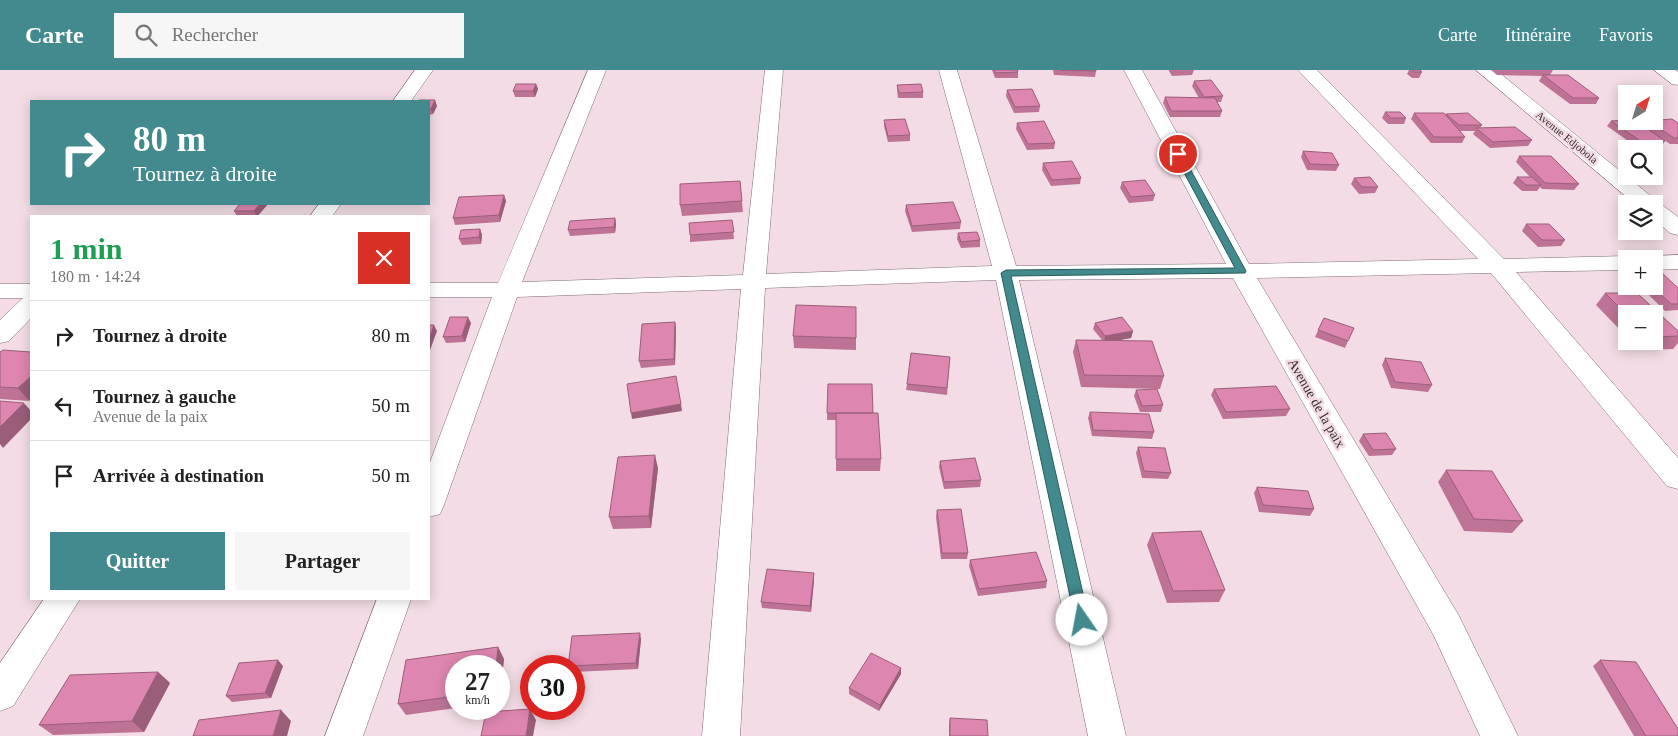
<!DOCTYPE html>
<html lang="fr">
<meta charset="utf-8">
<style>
:root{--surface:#fff;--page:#f6f6f6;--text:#222;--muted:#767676;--line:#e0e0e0;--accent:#428a8e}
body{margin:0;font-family:"Times New Roman",serif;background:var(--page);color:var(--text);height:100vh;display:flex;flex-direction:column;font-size:19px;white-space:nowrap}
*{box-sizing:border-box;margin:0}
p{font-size:16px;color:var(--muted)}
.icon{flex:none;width:28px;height:28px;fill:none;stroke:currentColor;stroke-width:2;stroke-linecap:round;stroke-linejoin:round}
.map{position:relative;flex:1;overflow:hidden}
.sheet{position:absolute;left:30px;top:145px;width:400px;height:385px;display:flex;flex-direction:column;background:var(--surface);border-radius:0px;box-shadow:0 2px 12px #0003}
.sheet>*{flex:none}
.top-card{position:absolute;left:30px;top:30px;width:400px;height:105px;border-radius:0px;box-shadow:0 2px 12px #0003;background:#428a8e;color:#fff;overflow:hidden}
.needle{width:32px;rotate:38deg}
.controls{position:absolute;left:1618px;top:15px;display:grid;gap:10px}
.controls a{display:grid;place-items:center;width:45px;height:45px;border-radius:0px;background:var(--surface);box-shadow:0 2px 12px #0003;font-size:25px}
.speed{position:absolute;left:445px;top:585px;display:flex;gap:10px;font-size:25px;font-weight:700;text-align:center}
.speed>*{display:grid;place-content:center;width:65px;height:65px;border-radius:50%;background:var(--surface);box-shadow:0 2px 12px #0003;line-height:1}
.speed small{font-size:12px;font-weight:400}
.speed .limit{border:8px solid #d22;background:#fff;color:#111}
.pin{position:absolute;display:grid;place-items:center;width:42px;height:42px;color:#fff;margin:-21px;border:2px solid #fff;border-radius:50%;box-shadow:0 1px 5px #0007}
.me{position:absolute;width:55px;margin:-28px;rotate:348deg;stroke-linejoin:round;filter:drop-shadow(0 0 4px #0008)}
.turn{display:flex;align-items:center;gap:18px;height:105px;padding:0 20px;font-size:22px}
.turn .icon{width:65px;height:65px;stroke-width:2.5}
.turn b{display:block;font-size:35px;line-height:42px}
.round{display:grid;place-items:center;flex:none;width:52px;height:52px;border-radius:0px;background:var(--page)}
.head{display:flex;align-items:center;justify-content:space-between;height:85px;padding:0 20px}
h1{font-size:30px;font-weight:800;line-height:38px;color:#1e9e55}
.button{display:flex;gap:10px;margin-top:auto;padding:10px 20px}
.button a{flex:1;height:58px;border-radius:0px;background:var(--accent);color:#fff;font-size:20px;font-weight:800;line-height:58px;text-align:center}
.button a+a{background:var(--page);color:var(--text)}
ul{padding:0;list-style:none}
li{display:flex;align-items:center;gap:15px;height:70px;padding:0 20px;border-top:1px solid var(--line)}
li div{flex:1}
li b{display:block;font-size:19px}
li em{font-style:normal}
header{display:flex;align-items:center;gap:30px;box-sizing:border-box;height:70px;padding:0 25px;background:var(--accent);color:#fff}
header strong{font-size:24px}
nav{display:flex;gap:28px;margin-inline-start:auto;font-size:18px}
.search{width:350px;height:45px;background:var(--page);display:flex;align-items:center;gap:12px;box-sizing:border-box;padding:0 18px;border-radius:0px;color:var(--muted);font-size:19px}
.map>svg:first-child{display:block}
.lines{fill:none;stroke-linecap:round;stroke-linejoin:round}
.minor-casing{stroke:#7f6b74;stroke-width:1}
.minor{fill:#fff;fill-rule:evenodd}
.wall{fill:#be7396}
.shaded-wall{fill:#9b5e7a}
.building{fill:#dd86af;stroke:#9b5e7a}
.route{fill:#428a8e;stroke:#2b5a5c}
.labels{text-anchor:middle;stroke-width:5;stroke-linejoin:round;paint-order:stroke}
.far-street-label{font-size:11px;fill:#372e32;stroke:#f3dce5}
.street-label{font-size:14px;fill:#372e32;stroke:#f3dce5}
</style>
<header>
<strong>Carte</strong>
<div class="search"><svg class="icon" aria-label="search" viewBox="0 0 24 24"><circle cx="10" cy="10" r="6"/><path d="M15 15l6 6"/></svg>Rechercher</div>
<nav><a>Carte</a><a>Itinéraire</a><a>Favoris</a></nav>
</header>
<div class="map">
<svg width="1678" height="666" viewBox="0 0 1678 666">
<rect width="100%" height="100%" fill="#f3dce5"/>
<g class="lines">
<g class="minor-casing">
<path id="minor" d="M415,0H433L411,31H393Z
M588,0H606L522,212L743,205L765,0H783L766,204L992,196L939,0H957L1016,196L1226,194L1124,0H1142L1249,194L1478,189L1298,0H1317L1504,189L1626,186L1634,188L1626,189V200L1516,202L1678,388V419L1667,416L1491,203L1257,208L1459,546L1518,666H1480L1434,566L1233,208L1019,210L1126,666H1088L996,210L765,218L740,666H702L741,219L517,227L444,435L440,444L429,447V395L492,227H429V213H498Z
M1476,0H1496L1658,132L1678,147V165L1670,163L1654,149V134H1635Z
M1654,0H1675L1678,2V15L1672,14Z
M319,134H341L332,146H310Z
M1678,185V199L1654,200V189H1645L1654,186Z
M0,214H31V248L9,271L0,273V250L23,228H0Z
M44,529H80L13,636L0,641V593Z
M377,529H411L363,666H325Z"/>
</g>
<use href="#minor" class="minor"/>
</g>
<path class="wall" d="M992,0H1017L1018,2V8H995Z
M1053,0H1096V1L1095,7L1054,5Z
M1169,0H1194L1192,5L1172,6L1169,1Z
M1409,0H1420L1422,2L1419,8H1412L1407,4Z
M1491,0H1553L1550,5L1599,28L1596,34H1570L1539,11L1542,6L1497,5Z
M1194,11L1223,26L1221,32H1217L1222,41L1220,47H1170L1163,33L1165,27L1199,28L1192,16Z
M536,14L538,19L535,27H515L513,21Z
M897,15L923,22V28H898L897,20Z
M1007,20L1040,36L1039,42L1014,43L1006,26Z
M429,31L437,36L433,44L429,45Z
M1385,42L1406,48L1404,54H1388L1382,48Z
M1414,43L1445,45L1446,44L1482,55L1480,58L1532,70L1528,76L1490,78L1473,64L1475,61H1460L1465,67L1462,73H1431L1411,49Z
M884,50L910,65V71L888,72L884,56Z
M1611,51L1643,56L1647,51L1678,53V74H1670L1649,60L1665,71L1661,77L1638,78L1607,56Z
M1017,53L1055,73L1054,79L1027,80L1016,59Z
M1303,81L1339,95L1336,101L1307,100L1301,87Z
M1519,86L1579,114L1574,120L1542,119L1540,117L1537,121H1522L1513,113L1517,107H1530L1516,92Z
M1043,93L1081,108L1080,114L1051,116L1042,100Z
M1354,108L1378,117L1375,123L1359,124L1351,114Z
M740,111L743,142L682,146L680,135Z
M1122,112L1155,125L1153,131L1129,133L1120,118Z
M504,125L506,131L500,152L455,155L453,148Z
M268,134L258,146H237L234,141Z
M906,135L961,152L960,159L912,162L905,141Z
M615,148L616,154L615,163L570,166L568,160Z
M732,150L734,169L690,172V165Z
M1526,154L1565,170L1561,176L1538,177L1522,161Z
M480,159L482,165L481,174L462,175L459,169Z
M958,163L980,170V177L961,178L957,169Z
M1640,216H1654L1678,218V240L1665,241Z
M1605,223H1637L1678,261V273L1673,279L1640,280L1632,271H1654V244H1626V266L1596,235Z
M856,237V280L794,278L793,266Z
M1324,248L1348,271L1345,278L1315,267Z
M675,252L676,259L675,295L641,298L639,291Z
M471,253L465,272L446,273L443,267Z
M1095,253L1133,261L1131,268L1116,270L1164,306L1160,319L1081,317L1073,282L1076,270H1102L1093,259Z
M0,282L29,331L0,329Z
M950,287L947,325L906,320L907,314Z
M1385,288L1432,315L1428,322L1391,318L1382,295Z
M828,314L873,343L881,389L880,401H836V350H827Z
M1214,319L1290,339L1286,346L1223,349L1211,325Z
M1136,320L1163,335L1161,342H1140L1134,326Z
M1090,342L1154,362L1152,369L1092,366L1088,348Z
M1363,364L1396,379L1392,385L1369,386L1359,371Z
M1138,377L1171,403L1168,409L1142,408L1136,383Z
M940,391L981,410L980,417L944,419L939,397Z
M658,398L651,458L613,459L609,447Z
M1446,400L1523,451L1512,463L1464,461L1438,412Z
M1257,417L1314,439L1310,446L1259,442L1254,423Z
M937,440L968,483L967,489H941L936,447Z
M1152,463L1225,520L1219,532L1167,533L1147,475Z
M970,490L1047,511L1046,518L978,526L969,496Z
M814,503V510L811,542L762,538L761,532Z
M572,566L641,569L638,599L574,602V596H568Z
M498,577L504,589L499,632V596H456V638L406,645L398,634L406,590Z
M1600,590L1678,666H1634L1593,596Z
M283,596L271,628L232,632L226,626Z
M158,602L170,613L144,662L53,665L39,655Z
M901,604L879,641L849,624V618Z
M950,648L988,666H949V654Z"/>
<path class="shaded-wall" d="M536,14L538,19L535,27L533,21Z
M435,30L437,36L433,44L431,39Z
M504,125L506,131L500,152L499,145Z
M260,134H268L257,146L254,141Z
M615,148L616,154L615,163L614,157Z
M480,159L482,165L481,174L479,167Z
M468,247L471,253L465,272L462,266Z
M675,252L676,259L675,295L674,289Z
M434,255L437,261L429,283V269Z
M1133,261L1131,268L1104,273L1105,266Z
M31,306V329L29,331L18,318Z
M24,333L31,341V349L3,378L0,374V357Z
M681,334L682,341L632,349L631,343Z
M655,385L658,398L651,458L649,446Z
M814,503V510L811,542L810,536Z
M640,563L641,569L638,599L636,593Z
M498,577L504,589L499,632V596H496Z
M278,590L283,596L271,628L265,623Z
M901,598V604L879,641L880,635Z
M158,602L170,613L144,662L132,651Z
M530,639L536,650L533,666H526Z
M281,640L291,651L287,666H273Z"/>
<path class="building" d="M995,0H1017L1018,2L995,3Z
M1061,0H1096V1Z
M1412,0H1420L1422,2H1414Z
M1543,5H1568L1599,28H1573Z
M1211,10L1223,26L1204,27L1194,11Z
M516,14H536L533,21H513Z
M921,14L923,22L899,23L897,15Z
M1032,19L1040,36L1015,37L1007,20Z
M1165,27L1215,28L1222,41H1171Z
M419,30H435L431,39H429V31H419Z
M1385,42H1400L1406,48H1391Z
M1414,43H1444L1465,67H1434Z
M1468,43L1482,55H1459L1446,44Z
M905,49L910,65L888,66L884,50Z
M1672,49L1678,53V68H1674L1648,51Z
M1626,50V51H1636L1665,71L1642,72L1611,51Z
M1044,51L1055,73L1028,74L1017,53Z
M1515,57L1532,70L1493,72L1476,58Z
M1303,81L1332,83L1339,95L1310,94Z
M1519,86H1551L1579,114L1545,113Z
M1072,91L1081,108L1052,110L1043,93Z
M1370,107L1378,117H1362L1354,108Z
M1517,107H1532L1541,115H1526Z
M1145,110L1155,125L1131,127L1122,112Z
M740,111L742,131L680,135V114Z
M504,125L499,145L453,148L459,127Z
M953,132L961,152L912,156L906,135Z
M240,134H260L254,141H234Z
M615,148L614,157L568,160L570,151Z
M732,150L734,162L690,165L689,153Z
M1526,154H1549L1565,170H1542Z
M480,159L479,167L459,169L461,160Z
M977,162L980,170L961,172L958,163Z
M1654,203H1662L1678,218V234H1671L1652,216H1654Z
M1605,223H1637L1678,261V266L1654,267V244H1626Z
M796,235L856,237V268L793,266Z
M450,247H468L462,266L443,267Z
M1122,247L1133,261L1105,266L1095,253Z
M1324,248L1354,258L1348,271L1318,260Z
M675,252L674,289L639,291L642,254Z
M429,255H434L429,269Z
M1076,270L1152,271L1164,306L1084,305Z
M3,280L31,282V306L18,318L0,317V282Z
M911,283L950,287L947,318L907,314Z
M1385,288L1421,292L1432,315L1395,312Z
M676,306L681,334L631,343L627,314Z
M828,314H872L873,343H827Z
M1276,316L1290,339L1226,342L1214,319Z
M1157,319L1163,335L1142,336L1136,320Z
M0,331L24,333L0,357Z
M1090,342L1149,344L1154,362L1093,360Z
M836,343H878L881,389H836Z
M1386,363L1396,379L1373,380L1363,364Z
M1138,377L1165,378L1171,403L1144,401Z
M655,385L649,446L609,447L618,387Z
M975,388L981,410L944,412L940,391Z
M1446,400L1492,401L1523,451L1474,449Z
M1257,417L1308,421L1314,439L1263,435Z
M961,439L968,483H942L937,440Z
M1201,461L1225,520L1173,521L1152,463Z
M1036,482L1047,511L979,519L970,490Z
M767,499L814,503L810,536L761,532Z
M640,563L636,593L568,596L572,566Z
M498,577L496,596H456V626L398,634L406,590Z
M871,583L901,598L880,635L849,618Z
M278,590L265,623L226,626L239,593Z
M1600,590L1636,592L1678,659V666H1646Z
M158,602L132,651L39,655L70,605Z
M530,639L526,666H481L486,642Z
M281,640L273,666H193L199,650Z
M950,648L987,650L988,666H950Z"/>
<path class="route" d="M1175,82L1182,84L1246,201L1245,203L1011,206L1089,550L1087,554L1082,556L1077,554L1075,550L1001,203L1006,200L1235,198L1174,84Z"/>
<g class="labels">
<g class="far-street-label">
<text transform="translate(1567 67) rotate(39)" y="4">Avenue Edjobola</text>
</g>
<g class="street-label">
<text transform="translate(1317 333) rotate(60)" y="5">Avenue de la paix</text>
</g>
</g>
</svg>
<div class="controls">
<a><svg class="needle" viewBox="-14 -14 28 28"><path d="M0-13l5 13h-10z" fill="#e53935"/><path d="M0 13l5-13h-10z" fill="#767676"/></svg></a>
<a><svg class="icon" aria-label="search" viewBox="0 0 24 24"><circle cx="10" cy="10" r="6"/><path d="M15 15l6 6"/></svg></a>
<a><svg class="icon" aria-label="layers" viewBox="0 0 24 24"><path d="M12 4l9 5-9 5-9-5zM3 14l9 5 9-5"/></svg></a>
<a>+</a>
<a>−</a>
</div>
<div class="speed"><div>27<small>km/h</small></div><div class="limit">30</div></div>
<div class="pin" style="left:1178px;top:84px;background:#d93025"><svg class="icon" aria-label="arrive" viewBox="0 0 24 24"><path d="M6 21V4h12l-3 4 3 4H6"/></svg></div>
<svg class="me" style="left:1082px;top:550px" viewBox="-20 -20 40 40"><circle r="19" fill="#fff"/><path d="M0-13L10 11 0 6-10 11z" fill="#428a8e"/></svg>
<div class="top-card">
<div class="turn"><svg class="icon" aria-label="right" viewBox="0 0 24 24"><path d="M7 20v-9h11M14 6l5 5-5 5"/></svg><div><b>80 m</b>Tournez à droite</div></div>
</div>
<section class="sheet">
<div class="head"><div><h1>1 min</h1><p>180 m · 14:24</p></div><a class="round" style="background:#d93025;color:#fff"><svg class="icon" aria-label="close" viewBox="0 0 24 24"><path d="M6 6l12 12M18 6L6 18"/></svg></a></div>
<ul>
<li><svg class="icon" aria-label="right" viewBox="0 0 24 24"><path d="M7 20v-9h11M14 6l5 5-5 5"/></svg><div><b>Tournez à droite</b></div><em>80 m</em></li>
<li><svg class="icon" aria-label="left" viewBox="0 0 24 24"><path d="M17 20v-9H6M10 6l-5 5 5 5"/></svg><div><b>Tournez à gauche</b><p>Avenue de la paix</p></div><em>50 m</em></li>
<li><svg class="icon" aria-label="arrive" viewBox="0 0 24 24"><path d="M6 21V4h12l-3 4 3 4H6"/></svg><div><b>Arrivée à destination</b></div><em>50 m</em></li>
</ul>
<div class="button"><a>Quitter</a><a>Partager</a></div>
</section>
</div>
